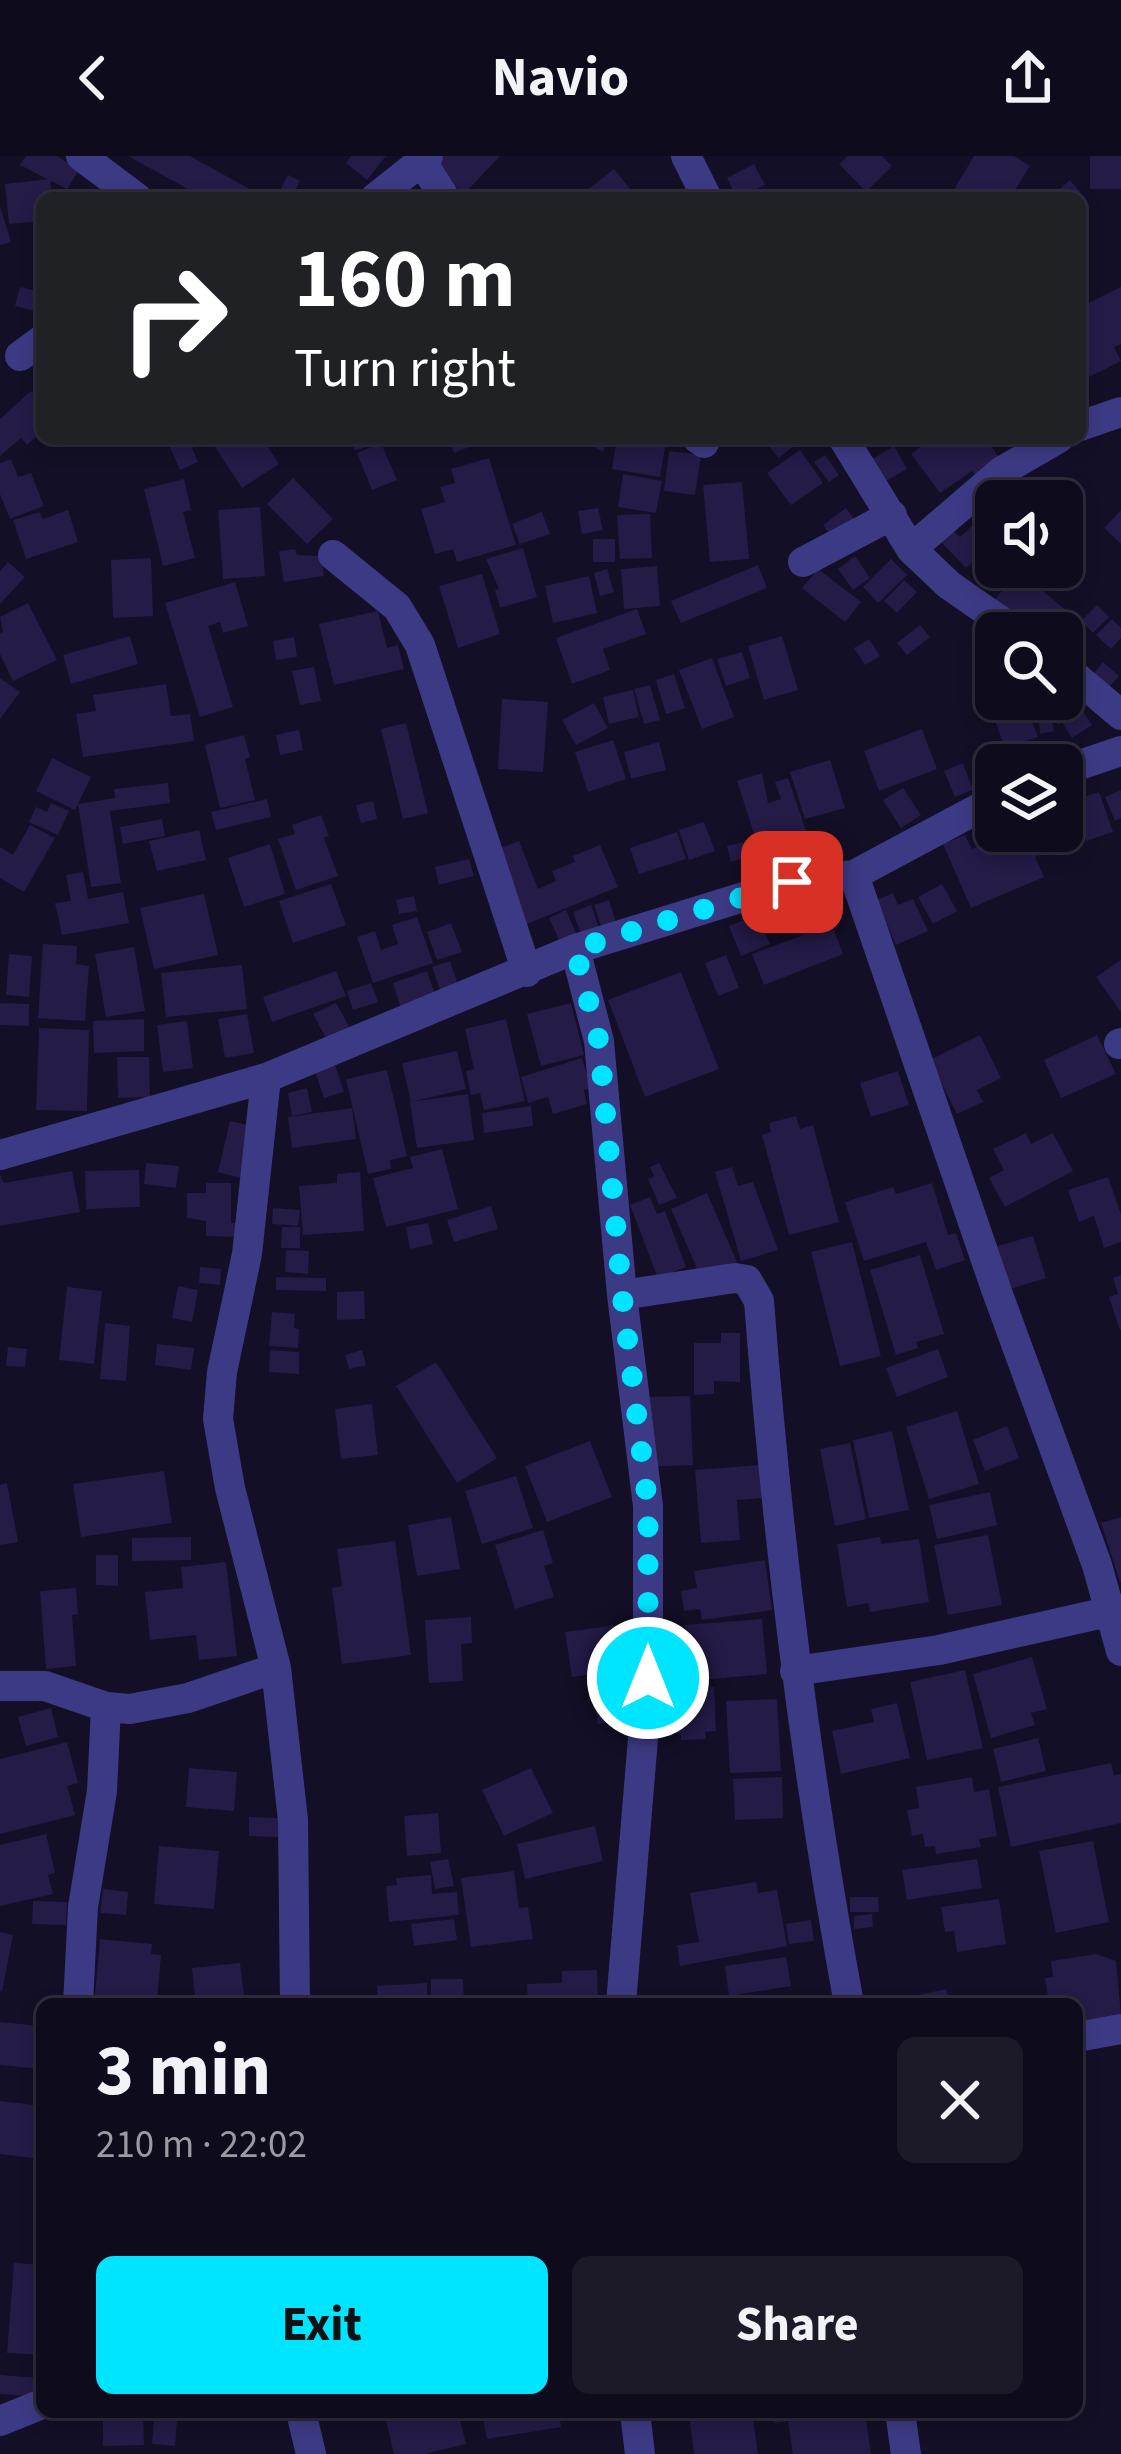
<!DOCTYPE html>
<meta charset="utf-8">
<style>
:root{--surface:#0e0b1c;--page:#1c1929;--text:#f1f3f6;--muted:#9b9ba3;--line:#2e2b3b;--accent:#00e5ff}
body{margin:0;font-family:"Source Sans 3",sans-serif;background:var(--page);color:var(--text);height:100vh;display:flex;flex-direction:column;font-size:45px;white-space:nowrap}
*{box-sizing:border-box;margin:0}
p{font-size:39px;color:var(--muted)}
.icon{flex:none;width:66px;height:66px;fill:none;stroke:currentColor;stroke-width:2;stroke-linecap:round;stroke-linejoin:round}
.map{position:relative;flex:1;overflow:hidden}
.panel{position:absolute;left:36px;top:1842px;width:1047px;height:420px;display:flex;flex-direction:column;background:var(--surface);border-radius:18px;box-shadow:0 6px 18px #0003,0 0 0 3px var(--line)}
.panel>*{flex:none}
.hud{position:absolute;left:36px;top:36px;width:1050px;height:252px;border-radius:18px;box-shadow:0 6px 18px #0003,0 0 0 3px var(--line);background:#202124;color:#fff;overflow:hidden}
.tools{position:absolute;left:975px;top:324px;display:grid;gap:24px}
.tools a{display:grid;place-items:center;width:108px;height:108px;border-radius:18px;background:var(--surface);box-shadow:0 6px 18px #0003,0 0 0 3px var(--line);font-size:60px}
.pin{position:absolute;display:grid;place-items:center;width:102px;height:102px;color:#fff;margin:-51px;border-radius:24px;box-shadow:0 6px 18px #0006}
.me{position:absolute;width:132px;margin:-66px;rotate:0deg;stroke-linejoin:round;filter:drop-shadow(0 0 9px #0008)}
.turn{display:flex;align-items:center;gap:42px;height:252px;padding:0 60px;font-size:54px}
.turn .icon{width:156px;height:156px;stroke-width:2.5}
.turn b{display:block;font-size:84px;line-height:102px}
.round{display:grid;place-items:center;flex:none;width:126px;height:126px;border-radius:18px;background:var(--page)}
.headline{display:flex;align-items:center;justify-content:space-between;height:204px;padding:0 60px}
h1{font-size:72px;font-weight:700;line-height:90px}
.primary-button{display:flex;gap:24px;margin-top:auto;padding:24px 60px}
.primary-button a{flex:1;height:138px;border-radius:18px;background:var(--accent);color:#111;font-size:48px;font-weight:700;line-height:138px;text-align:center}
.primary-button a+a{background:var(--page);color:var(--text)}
header{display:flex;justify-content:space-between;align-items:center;height:156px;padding:0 60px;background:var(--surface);font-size:54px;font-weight:700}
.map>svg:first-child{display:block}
.building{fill:#241b47}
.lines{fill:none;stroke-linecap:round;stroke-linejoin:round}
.minor{stroke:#3d3a85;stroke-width:30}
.route{stroke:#00e5ff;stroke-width:21;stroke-dasharray:0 37.8}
</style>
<header><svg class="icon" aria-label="back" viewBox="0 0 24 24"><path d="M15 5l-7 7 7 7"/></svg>Navio<svg class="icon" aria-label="share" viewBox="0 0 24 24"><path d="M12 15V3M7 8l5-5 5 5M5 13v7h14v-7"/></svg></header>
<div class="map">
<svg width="1121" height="2298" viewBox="0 0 1121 2298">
<rect width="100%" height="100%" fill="#130f26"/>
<path class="building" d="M26,0H57L79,14L67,33L20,9Z
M128,0H190L255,36L251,42H204Z
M351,0H386L367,24L346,7Z
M441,0H500L464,38L433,9Z
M848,0H882L892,10L866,36L839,8Z
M974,0H1014L1030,10L1010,42L991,36L988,42H949Z
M1090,0H1121V33H1090Z
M754,8L765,29L737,42L727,22Z
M614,13L635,39L577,42Z
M288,19L300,25L291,42H276Z
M50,23L52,42H42V65L9,68L5,28Z
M1070,24L1080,36L1073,42H1058L1054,38Z
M0,50L11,86L0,89Z
M20,131L42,136V157L15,150Z
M1121,131V188L1114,191L1121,205L1089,221L1080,203V151Z
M31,235L42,247V275L27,289L21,282L0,300V263Z
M166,282H199L202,287L192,292L198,306L180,314Z
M209,282H262L279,308L242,332Z
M350,282H405L385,290L382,284L355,295Z
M448,282H475L477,288L454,297Z
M580,282H612L602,296Z
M617,282L666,286L660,321L612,313Z
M762,282H803L779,302Z
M933,282H985L1001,304L977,322L972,315L940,337L911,298Z
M381,287L397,324L372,334L357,297Z
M894,290L907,313L881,328L868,306Z
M800,294L823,327L791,349L767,317Z
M669,295L701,299L695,339L664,335Z
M825,299L839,319L829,326L814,306Z
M489,302L516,389L457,406L453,393L435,398L421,353L445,346L440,331L455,327L451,313Z
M11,303L18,321L31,317L44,350L10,363L0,338V307Z
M623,318L662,325L656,357L618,351Z
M293,322L333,363L307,388L267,348Z
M184,323L191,354L183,356L195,402L163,410L144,333Z
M742,326L749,403L710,406L703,329Z
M260,351L265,420L223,423L218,354Z
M598,352L603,374L582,378L578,355Z
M846,352L858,368L835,385L823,369Z
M68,354L78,386L26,403L13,364L40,356L43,363Z
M1121,354V388L1104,372Z
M542,356L550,378L520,388L512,368Z
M650,358L652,402L620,403L617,359Z
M974,368L993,387L966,412L941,386L953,375L960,381Z
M593,383H615V406H593Z
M523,392L537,441L500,452L495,434L499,433L486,403Z
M295,393L297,399L321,400L324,420L284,426L279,395Z
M855,400L870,422L853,434L838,413Z
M151,402L153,460L113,462L111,404Z
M891,403L907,419L878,447L863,431Z
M8,406L25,421L0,448V415Z
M758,409L767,432L681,467L671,445Z
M657,410L660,450L624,453L621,413Z
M607,413L614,436L600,440L594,417Z
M818,413L861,446L845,466L802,432Z
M1019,415L1067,455L1049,477H1035L995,443Z
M482,418L500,478L458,492L439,430Z
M589,420L597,457L553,467L545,430Z
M904,424L917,436L897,457L884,445Z
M235,426L248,470L223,477L220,466L208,470L233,551L200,561L165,447Z
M28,447L57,504L13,525L0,498V477L3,476L0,461Z
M1097,449L1109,461L1093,477L1081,465Z
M637,453L646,478L603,493L610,514L572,528L556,482Z
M378,455L387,492L398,489L404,513L334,529L319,468Z
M1112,463L1121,472V482L1111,493L1096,479Z
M920,469L930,481L907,499L897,487Z
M130,480L138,508L71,528L63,499Z
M782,480L798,534L764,544L748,490Z
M294,481L297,501L276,504L273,485Z
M869,483L880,500L865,509L854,492Z
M742,496L750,522L726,530L717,503Z
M712,502L734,561L702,573L679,514Z
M1103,506L1119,520L1109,531L1093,518Z
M314,511L321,545L300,549L292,515Z
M674,518L685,552L666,558L656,524Z
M0,522L20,536L0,563Z
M166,528L171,560L190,558L194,585L83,601L76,558L96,555L93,539Z
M650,529L660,564L644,568L634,533Z
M633,534L639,561L609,568L603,541Z
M996,536V543H1024L1038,581L1005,592L986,540Z
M502,543L548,546L543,616L498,613Z
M1068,546L1076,558L1082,554L1092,569L1072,582L1062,566L1058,569L1051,558Z
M594,547L608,572L576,589L562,564Z
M1048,549L1054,575L1040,578L1038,552Z
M406,567L428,657L403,663L381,573Z
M922,573L937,613L879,635L864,595Z
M299,574L303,594L280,599L276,579Z
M244,579L250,601L245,603L255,644L220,652L205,589Z
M613,584L626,623L588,636L575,596Z
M659,586L666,614L631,623L624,596Z
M995,593L1003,609H996V626L991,629L977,602Z
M52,602L91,621L78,648L115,642L114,633L168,627L170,647L110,655L121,727L91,731L78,648L75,654L36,635Z
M830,604L845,652L805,663L790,616Z
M963,607L973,634L955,641L944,615Z
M762,617L768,647L781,643L775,626L788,622L807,678L759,693L737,625Z
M903,632L921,659L901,672L883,644Z
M1121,634V662L1115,665L1105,641Z
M1099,636L1113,676L1086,685L1072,645Z
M267,643L271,661L216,674L211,656Z
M373,645L377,663L361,667L356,649Z
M51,647L69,655L58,679L29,666L36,651L47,656Z
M321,659L329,680L324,682L338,720L296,734L278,683L295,678L292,669Z
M162,663L165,680L123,688L120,671Z
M996,665V675H1042L1051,695L1035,701L1044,721L971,752L943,688L965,679L972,693L985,687L979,673Z
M704,666L715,695L689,704L679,674Z
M30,669L55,682L24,736L0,722V691L13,699Z
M199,674L206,704L157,715L149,685Z
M677,676L686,703L639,718L630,692Z
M519,685L538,733L556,725L552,715L575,706L573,700L600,689L618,731L527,768L496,694Z
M743,686L747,701L731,706L727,690Z
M270,688L285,738L244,751L228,702Z
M469,703L474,720L439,729L435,711Z
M83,716L88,743L123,736L129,767L62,779L55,747L71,745L66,719Z
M331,728L346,769L293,787L279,745Z
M942,728L957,755L933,768L918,741Z
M893,737L898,749L913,743L928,775L896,789L877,744Z
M204,738L218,799L154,813L140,752Z
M414,740L417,755L399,758L396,744Z
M609,744L616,767L602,773L594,749Z
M824,748L843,798L764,829L752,798L803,779L795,759Z
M591,749L600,775L582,781L573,756Z
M566,754L578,782L562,790L549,762Z
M757,759L770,788L741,800L729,770Z
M417,761L433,807L373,827L357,781L375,775L381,794L398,788L392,769Z
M451,767L462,796L437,804L427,776Z
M43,788L77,790L76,808L89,810L85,865L38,862Z
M134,791L145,855L106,861L95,798Z
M9,798L32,800L29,841L6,839Z
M726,799L739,832L718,840L705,807Z
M1121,804V856L1096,821Z
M450,805L458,829L440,834L432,811Z
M242,809L247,853L166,861L161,817Z
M336,815L346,840L272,866L263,841Z
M427,815L435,839L401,853L393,827Z
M681,816L719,913L645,941L608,844Z
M371,827L378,846L353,854L347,835Z
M0,847L29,848V870L0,869Z
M336,847L350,872L327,884L313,858Z
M571,847L584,899L541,910L527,858Z
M247,858L254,897L225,902L218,863Z
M144,863V895L94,897L93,865Z
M506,863L525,945L484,954L480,937L471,939L466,915L474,913L465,873Z
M187,865L193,912L163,916L157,869Z
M39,872L89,874L87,955L36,954Z
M980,879L1001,922L977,934L983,946L957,958L930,904Z
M1097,879L1116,918L1061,942L1044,904Z
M457,895L466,933L411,946L402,907Z
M117,901H149L150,941L118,942Z
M582,902L591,932L584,934L587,948L553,958L548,941L528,947L521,921Z
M334,906L344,936L324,942L314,912Z
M387,914L407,1000L390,1004L391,1013L368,1018L346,923Z
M898,915L909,949L871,961L860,927Z
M307,932L312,956L292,960L288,937Z
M468,938L474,984L417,992L410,946Z
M531,950L533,970L484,977L482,957Z
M352,952L356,983L292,992L288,961Z
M796,960L800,973L813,969L839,1066L789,1079L762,979L771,976L769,967Z
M230,965L253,970L241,1022L218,1016Z
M1026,977L1031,988L1053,977L1073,1015L1005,1051L989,1022L1004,1014L993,993Z
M442,993L458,1053L386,1071L373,1022L413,1012L410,1001Z
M146,1007L179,1010L176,1032L144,1028Z
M659,1007L677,1042L659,1049L648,1023L654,1020L650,1011Z
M732,1011L738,1030L753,1026L778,1094L741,1105L715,1016Z
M139,1014L140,1051L86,1053L85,1015Z
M72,1015L80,1056L0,1070V1019L4,1027Z
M360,1016L364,1075L303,1079L299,1030L337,1027V1018Z
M1108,1021L1121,1058V1086L1104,1092L1094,1060L1079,1066L1068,1034Z
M206,1027H231V1067H239V1081L206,1080V1065L187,1062V1037H206Z
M932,1027L948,1079L956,1077L965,1104L936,1114L926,1086L864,1105L845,1046L893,1031L896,1038Z
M707,1037L737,1106L701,1122L671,1053Z
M650,1041L657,1058L665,1055L686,1111L658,1122L630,1049Z
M491,1050L498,1073L454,1086L447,1064Z
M273,1052L300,1054L298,1070L272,1068Z
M428,1067L433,1088L410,1093L406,1071Z
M282,1071H300V1092H281Z
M1033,1080L1046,1122L1007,1134L994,1091Z
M852,1086L881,1200L840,1210L811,1096Z
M286,1094L309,1095L308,1118L285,1116Z
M920,1099L944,1178L916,1186L918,1192L896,1199L870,1114Z
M200,1111L221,1113L220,1129L199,1127Z
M1121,1119V1174H1120L1109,1141L1118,1138L1113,1122Z
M276,1121L326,1122V1135L276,1134Z
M178,1130L198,1134L192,1166L172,1162Z
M67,1131L102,1135L94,1208L59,1204Z
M364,1135L365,1163L337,1164V1136Z
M272,1156L295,1158L294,1172L299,1173L298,1192L269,1190Z
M105,1167L130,1170L126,1225L100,1223Z
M721,1177H740V1226L714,1225V1238L694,1239V1187H721Z
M157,1188L194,1192L191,1214L155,1209Z
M8,1191L27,1193L25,1211L6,1210Z
M938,1193L948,1221L897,1241L886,1212Z
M270,1194L299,1196V1218L269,1216Z
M362,1194L366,1209L349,1213L345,1199Z
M436,1206L497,1302L457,1327L396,1230Z
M690,1240L693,1309L645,1311L643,1241Z
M372,1248L378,1299L341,1303L335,1253Z
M957,1255L979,1328L929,1343L906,1271Z
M1007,1270L1019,1302L985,1315L973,1284Z
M892,1275L909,1354L869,1362L853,1284Z
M590,1285L612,1341L547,1366L525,1310Z
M850,1287L866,1363L835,1370L820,1293Z
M760,1309L763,1342L737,1344L740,1384L701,1387L695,1314Z
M164,1315L172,1367L81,1381L73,1328Z
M516,1320L533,1372L482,1388L465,1335Z
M7,1327L18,1386L0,1389V1329Z
M990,1336L997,1369L937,1383L929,1349Z
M451,1361L460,1413L417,1420L408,1369Z
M1121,1361V1426H1120L1101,1367Z
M543,1374L553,1407L544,1410L554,1441L515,1453L495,1389Z
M988,1379L1002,1449L948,1459L934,1389Z
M191,1381V1404L132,1405V1382Z
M880,1381L881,1388L919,1383L929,1446L870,1456L868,1447L847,1451L837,1388Z
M395,1385L411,1499L342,1508L332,1432L342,1430L337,1393Z
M96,1399H118V1430L96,1429Z
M765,1404L772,1454L702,1464L700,1453L684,1455L681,1435L697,1432L694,1415Z
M226,1406L237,1500L199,1504L196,1479L150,1484L145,1436L183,1432L181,1411Z
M76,1432L78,1458L72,1459L76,1510L46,1513L40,1435Z
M471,1461L472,1487L461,1488L463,1525L429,1527L425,1464Z
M762,1463L767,1518L690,1525L685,1469Z
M617,1469L620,1488L637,1486L639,1502L623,1505L626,1528L596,1533L593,1518L572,1521L565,1476Z
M1032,1501L1047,1553L1031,1557L1035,1569L991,1582L973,1518Z
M965,1514L983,1592L927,1604L910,1526Z
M714,1531L716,1575L705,1576L706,1583L681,1584V1577H674L672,1533Z
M625,1533L629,1563L598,1568L593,1537Z
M777,1543L781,1615L730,1617L726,1545Z
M897,1547L910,1602L841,1618L832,1575L874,1566L871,1553Z
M51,1552L58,1581L26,1590L18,1561Z
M1038,1582L1046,1615L1001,1626L993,1593Z
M67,1586L78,1627L67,1630L75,1659L0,1678V1603Z
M1111,1607L1114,1619L1121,1618V1667L1011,1691L998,1631Z
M189,1612L237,1616L234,1655L186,1651Z
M531,1612L553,1657L504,1680L482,1634Z
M782,1621L783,1662L735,1664L733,1623Z
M972,1621L974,1636L989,1633L997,1680L979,1683L981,1691L936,1698L935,1690L925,1691L923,1678L912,1680L907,1654L919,1652L916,1631Z
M438,1657L441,1697L407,1700L404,1660Z
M249,1661L278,1662V1681L249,1680Z
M595,1670L603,1705L525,1723L517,1688Z
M46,1678L55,1717L48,1719L53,1738L0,1750V1689Z
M1093,1685L1109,1766L1056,1777L1039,1695Z
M159,1690L219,1695L214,1753L154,1748Z
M448,1703L454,1730L435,1733L430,1706Z
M977,1703L982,1732L907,1744L902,1714Z
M514,1715L519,1752L528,1751L533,1783L471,1791L461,1722Z
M431,1719L432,1738L457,1736L459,1759L389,1766L386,1730L397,1729L396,1722Z
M756,1726L758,1737L777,1734L787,1790L680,1810L677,1789L699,1786L690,1737Z
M103,1733L128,1736L126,1759L100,1757Z
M850,1741H878L879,1756H850Z
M999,1743L1006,1788L957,1796L954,1775L945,1776L941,1751Z
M33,1745L67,1746L66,1769L32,1768Z
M872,1758L873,1771L854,1773V1760Z
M454,1763L457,1784L414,1790L411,1768Z
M811,1764L814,1785L789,1788L786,1768Z
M0,1776L13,1779L2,1836L0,1835Z
M100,1783L152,1788L151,1798L161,1799L157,1845L95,1840Z
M1096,1798L1116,1805L1121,1859L1077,1866V1848H1049L1045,1822L1053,1821L1051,1805Z
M786,1801L791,1830L729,1840L725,1810Z
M240,1807L245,1848H196L192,1812Z
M597,1814L598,1848H528L527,1828L562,1827V1815Z
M431,1823H463L464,1846H431Z
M427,1827L428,1848H378L377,1830Z
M946,1833L950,1848H889L888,1846Z
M0,1866L42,1870V1913L0,1909Z
M0,1945L42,1950L40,2003L0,1998Z
M14,2107L42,2109V2199L7,2197Z
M0,2219L42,2222L40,2241L0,2238Z
M384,2256H458L466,2288L425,2298H394Z
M482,2256H559L561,2271L487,2283Z
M752,2256L758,2298H694L689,2258Z
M773,2256H865L871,2298H793L788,2265L775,2267Z
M103,2257H143L144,2289L103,2290Z
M154,2263L177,2265L175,2290L152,2288Z"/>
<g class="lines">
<path class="minor" d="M81,0L137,42
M686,0L707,42
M422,6L445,42
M375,42L428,0
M20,200L42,184
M1080,270L1121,256
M697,282L704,287
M843,282L911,393L949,429L1018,477
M911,393L1002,315L1059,282
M333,399L397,451L420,489L527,816
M803,406L892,359
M1062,509L1121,559
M1062,615L1121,595
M854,719L996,1133L1097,1409L1121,1495
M575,793L599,885L622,1139L648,1350V1522L621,1848
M1119,888L1121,887
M266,922L247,1098L222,1216L218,1263L230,1332L276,1512L293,1664L295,1848
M0,999L266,922L575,793L792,726L854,719L996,643
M622,1139L735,1122L747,1124L759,1145C777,1381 806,1615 849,1848
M795,1515L939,1494L1121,1453
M0,1530H45L106,1551L130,1553L188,1542L276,1512
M78,1848L83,1751L102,1635L106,1551
M1077,1881L1121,1873
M301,2256L311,2298
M635,2256L640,2298
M900,2256L906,2298
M0,2265L42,2248"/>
</g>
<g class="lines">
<path class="route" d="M648,1522V1350L622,1138L599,885L575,793L792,726"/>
</g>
</svg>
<div class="tools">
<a><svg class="icon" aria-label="sound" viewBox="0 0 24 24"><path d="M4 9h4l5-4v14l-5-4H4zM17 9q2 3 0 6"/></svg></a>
<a><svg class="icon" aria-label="search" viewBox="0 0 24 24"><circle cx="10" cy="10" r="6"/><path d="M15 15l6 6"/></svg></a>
<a><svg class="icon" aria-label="layers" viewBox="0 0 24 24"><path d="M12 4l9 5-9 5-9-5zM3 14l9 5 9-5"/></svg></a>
</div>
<div class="pin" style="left:792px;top:726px;background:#d93025"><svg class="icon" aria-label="arrive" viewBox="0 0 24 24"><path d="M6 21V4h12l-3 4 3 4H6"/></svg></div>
<svg class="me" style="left:648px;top:1522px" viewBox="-20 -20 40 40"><circle r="17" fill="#00e5ff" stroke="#fff" stroke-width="3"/><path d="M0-11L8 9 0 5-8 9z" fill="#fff"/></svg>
<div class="hud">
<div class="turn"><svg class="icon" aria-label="right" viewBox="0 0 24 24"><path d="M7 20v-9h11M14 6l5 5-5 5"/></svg><div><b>160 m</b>Turn right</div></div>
</div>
<section class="panel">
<div class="headline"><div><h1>3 min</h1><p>210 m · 22:02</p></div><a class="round"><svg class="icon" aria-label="close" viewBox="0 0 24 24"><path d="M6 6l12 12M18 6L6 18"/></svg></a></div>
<div class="primary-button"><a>Exit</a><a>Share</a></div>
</section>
</div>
